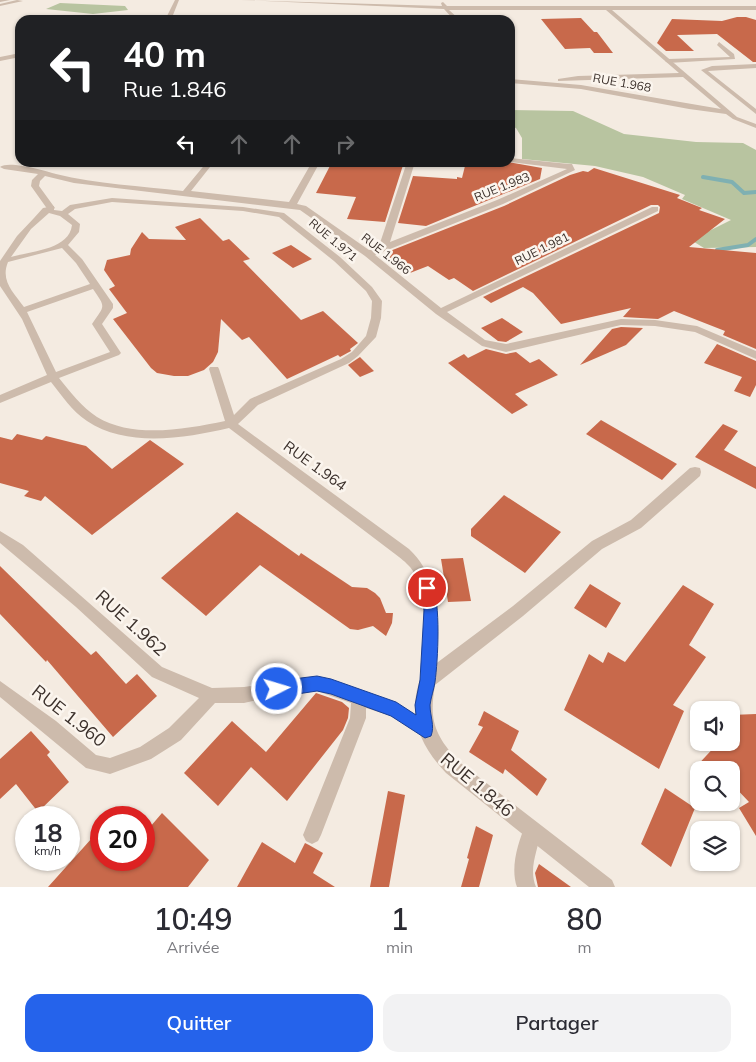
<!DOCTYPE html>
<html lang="fr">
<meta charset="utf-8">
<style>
:root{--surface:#fff;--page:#f2f2f3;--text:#2b2b33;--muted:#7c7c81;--accent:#2563eb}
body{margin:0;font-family:Mulish,sans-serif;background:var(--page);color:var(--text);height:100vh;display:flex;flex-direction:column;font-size:19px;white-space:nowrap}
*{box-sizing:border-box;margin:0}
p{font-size:16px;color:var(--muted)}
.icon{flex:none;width:28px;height:28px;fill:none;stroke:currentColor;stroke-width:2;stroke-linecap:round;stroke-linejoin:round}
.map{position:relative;height:887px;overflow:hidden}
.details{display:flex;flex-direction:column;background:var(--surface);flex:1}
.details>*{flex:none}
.banner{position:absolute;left:15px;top:15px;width:500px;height:152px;border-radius:15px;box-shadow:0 1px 4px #0004;background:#202124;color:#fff;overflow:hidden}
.tools{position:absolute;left:690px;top:701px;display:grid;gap:10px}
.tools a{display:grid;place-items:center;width:50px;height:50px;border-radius:10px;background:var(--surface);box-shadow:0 1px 4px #0004;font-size:25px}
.speed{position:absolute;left:15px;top:806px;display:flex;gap:10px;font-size:25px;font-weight:700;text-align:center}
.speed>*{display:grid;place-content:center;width:65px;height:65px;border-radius:50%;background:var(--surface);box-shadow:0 1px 4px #0004;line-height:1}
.speed small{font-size:12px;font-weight:400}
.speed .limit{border:8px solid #d22;background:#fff;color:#111}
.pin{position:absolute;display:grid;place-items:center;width:42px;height:42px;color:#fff;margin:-21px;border:2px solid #fff;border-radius:50%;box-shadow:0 1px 5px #0007}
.me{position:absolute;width:55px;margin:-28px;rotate:85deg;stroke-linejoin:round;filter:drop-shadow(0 0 4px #0008)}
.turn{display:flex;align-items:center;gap:18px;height:105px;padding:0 25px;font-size:22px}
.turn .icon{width:65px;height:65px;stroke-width:2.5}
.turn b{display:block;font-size:35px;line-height:42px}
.lanes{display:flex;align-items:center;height:48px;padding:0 25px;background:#0003;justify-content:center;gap:25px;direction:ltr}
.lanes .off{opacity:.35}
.eta{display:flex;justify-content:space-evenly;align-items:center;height:85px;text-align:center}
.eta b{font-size:30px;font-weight:600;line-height:35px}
.primary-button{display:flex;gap:10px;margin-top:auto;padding:10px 25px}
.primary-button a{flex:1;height:58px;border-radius:15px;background:var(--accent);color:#fff;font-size:20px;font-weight:600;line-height:58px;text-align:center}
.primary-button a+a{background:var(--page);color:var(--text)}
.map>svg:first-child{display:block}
.green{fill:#b8c4a0}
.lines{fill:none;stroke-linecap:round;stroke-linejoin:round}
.stream{stroke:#7fb0b2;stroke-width:4}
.building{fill:#c8694b}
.service{fill:#cdbbac;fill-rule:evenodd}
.minor{fill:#cdbbac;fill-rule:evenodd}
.route{fill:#2563eb;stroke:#184099}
.labels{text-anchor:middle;stroke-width:5;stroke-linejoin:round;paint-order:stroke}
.far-street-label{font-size:12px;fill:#3b302b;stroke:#fbf5ee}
.street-label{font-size:15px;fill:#3b302b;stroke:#fbf5ee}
.near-street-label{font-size:18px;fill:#3b302b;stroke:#fbf5ee}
</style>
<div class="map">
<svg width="756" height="887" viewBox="0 0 756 887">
<rect width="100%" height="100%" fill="#f4ebe1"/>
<path class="green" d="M60,3L125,6L128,10L93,14L46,9Z
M510,110L573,111L624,134L696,142L743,143L756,150V247L704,248L691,240L731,220L682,199L685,195L643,177L595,166L522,159V138L516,128L510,126Z"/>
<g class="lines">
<path class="stream" d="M703,177L732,182L744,193L756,192
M717,250L748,245L756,239"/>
</g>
<path class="building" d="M737,17H746L756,20V62H753L717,34L677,35L694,51H666L657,43L672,19L722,21Z
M581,18L594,32H597L613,53H594L590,48L565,49L541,19Z
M332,162H404L385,222L347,219L356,197L316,193Z
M466,162H508L542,168L540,179L426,226L398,223L413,176L457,179V177L462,178Z
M594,168L680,195L677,198L702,208L699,210L725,219L689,247L756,253V349L723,335L725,331L674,311L658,319L623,317L631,308L561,324L533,293L523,287L491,303L483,297L659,213L660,207L658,205H651L473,291L454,278L449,280L428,266L410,273L387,260L390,251L504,206L570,175L583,171L588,172Z
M200,218L223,241L229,239L250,259L243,261L301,320L323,311L358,343L350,349L351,351L340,357L338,355L287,379L249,337L242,340L221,319L218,352L213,362L204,370L188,376H174L157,373L151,368L113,319L127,313L109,289L115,286L104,270L107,260L130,255L131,249L142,232L149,239L186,240L175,227Z
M291,245L312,259L293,268L272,253Z
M502,318L523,332L506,342L498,341L481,328Z
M621,327L643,328L626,345L580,365L612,329Z
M717,344L756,361V385L750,397L734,391L742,377L704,363Z
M486,349L506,354L516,352L530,363L539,359L558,375L515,394L528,405L512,414L448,363L464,354L468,358Z
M360,357L374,371L360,377L348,365Z
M601,420L677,464L662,480L586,434Z
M723,424L738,431L724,450L756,467V489L695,457Z
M17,434L42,440L46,436L86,446L112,469L150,440L184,464L92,535L45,496L41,501L24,496L29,491L0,483V437L12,440Z
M504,495L561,532L525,573L471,536V529Z
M237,512L299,556L301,553L352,587L367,588L375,593L380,598L386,613H393L392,623L386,636L373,626L358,630L350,629L260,565L206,616L161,578Z
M463,558L471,601L448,602L441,559Z
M0,566L91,655L96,651L126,684L137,674L157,696L113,737L47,660L46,662L0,614Z
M590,584L621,603L606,628L574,608Z
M683,585L714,604L689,645L706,657L673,705L684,711L659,769L564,710L589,654L603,663L608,652L625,662Z
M316,693L342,702L349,708L348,718L343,730L287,801L251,767L218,806L184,773L232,721L266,752Z
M484,711L519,731L511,750L547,779L537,796L505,769L503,774L469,752L483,727L478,725Z
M756,714V836L739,808L749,802L731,783V770H693L719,742H731V715Z
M31,731L50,752L47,755L69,782L38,812L16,784L0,799V759Z
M665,788L695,808L671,867L641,844Z
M388,791L405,795L389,887H370Z
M162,813L209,860L188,887H48L101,828V860H144V834Z
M476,826L493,835L479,887H461L469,859L467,858Z
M262,842L295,863L305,843L309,845L323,853L313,873L335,887H237Z
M539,864L571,887H538L535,873Z"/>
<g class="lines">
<path class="service" d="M17,0L23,1L0,6V4Z
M719,42L734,54L735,59L668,63L665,61L668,59L730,57L717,45Z
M756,64V68L708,71L756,109V114L701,70L712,66Z
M112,198L243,207L284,213L340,257L372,287L382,301L381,318L376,337L358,356L349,363L258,405L238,424L409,549C446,584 437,634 435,680L433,685L428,687L423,685L421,680C422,646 431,603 413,571C410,566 404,561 399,557L229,428C186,438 127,448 87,421C72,411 62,396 51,382L0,403V395L47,375L22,319L0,286V261L17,236L34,218L43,208L54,206V210L62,211L70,205ZM112,202L243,211L279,217L334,261L366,291L372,301L371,318L366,336L352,352L341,359L250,399L234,415L219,369L218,367H210L209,369L225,421C186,429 133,439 97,417C82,407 70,392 59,378L119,355L121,353L102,324L113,308V304L82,259L68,245L79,232L80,224L68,214L75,209ZM49,213L60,216L72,225C69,250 31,251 11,257L31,229ZM62,248L76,263L90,284L24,307C14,293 0,281 8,262ZM93,289C106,308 105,305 92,324L110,352L56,372L27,312Z
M0,531L23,545L162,667L212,688L244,687L317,677L400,705L431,724L433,730L431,736L425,738L391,716L366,708V718L321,835L318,841L312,844L306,841L303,835L350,718L351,703L317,691L261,699L244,703H215L181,740L151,759L110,774L86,768L0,697V681L56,721L96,755L110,758L140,747L169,728L199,698L152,677L76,607L0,543Z
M532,821L538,824C545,841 526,863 536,887H517C510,868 518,842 526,824Z"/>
<path class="minor" d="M0,0H10L0,2Z
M175,0H179L171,20H165Z
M241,0L442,6L441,3L443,2L447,6H756V10H612L737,117L756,124V128L733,119L726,114L689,109L581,89L510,83V79L581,85L721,109L683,77L558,81V79L578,76L679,73L606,10H449L460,20H454L444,9Z
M20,53V57L0,61V57Z
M510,158L569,164H572L575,170L503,204L375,255L441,308L652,207H658V211L447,312L485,340L506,344L621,319L655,320L697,326L756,351V359L695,332L655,326L621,325L506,352L482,346L436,314L365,256L300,210L74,183L45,176L40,181L39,186L55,208L51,211L48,210L31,186L32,180L38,174L4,169L0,167C9,160 45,171 56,174C97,184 141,186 183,191L207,162H214L191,191L289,202L312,162H320L297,204L306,206L369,250L379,246L407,162H415L390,242L497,200L567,169L510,162Z
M695,467L700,468L701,472L700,476L641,528L602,549L523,616L435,685C429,720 434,734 458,761L612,880L615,887H589L446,773C419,744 406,714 422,674L513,606L592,541L631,520L690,468Z"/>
</g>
<path class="route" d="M427,582L432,584C441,603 438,660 435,682C434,689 431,697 430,705C430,716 435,726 431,736L425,738L391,716L331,694L317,691L277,697L272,694L270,689L272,684L277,681L317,676L331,679L396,702L416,715L415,705L420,680L424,610L420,588L422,584Z"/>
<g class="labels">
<g class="far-street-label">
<text transform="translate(622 83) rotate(10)" y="4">RUE 1.968</text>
<text transform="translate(502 187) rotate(-22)" y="4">RUE 1.983</text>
<text transform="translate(333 240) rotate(40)" y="4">RUE 1.971</text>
<text transform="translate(542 249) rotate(-26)" y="4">RUE 1.981</text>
<text transform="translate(386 254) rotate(38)" y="4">RUE 1.966</text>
</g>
<g class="street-label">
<text transform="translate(315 466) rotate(36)" y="5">RUE 1.964</text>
</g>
<g class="near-street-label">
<text transform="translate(131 623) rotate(42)" y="6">RUE 1.962</text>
<text transform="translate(69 716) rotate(38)" y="6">RUE 1.960</text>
<text transform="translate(477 785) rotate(40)" y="6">RUE 1.846</text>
</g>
</g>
</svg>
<div class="tools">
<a><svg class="icon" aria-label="sound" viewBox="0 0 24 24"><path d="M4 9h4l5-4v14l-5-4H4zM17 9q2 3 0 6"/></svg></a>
<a><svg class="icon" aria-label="search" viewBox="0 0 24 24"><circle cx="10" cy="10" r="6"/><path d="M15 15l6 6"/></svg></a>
<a><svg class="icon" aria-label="layers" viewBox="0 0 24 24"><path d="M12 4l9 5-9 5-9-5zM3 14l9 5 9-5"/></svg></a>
</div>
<div class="speed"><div>18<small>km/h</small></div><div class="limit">20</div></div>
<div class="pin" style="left:427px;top:588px;background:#d93025"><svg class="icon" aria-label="arrive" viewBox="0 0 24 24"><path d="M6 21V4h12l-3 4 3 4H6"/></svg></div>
<svg class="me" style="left:277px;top:689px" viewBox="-20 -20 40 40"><circle r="17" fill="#2563eb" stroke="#fff" stroke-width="3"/><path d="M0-11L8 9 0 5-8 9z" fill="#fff"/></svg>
<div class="banner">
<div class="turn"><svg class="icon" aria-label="left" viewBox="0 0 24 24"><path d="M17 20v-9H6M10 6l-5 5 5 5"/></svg><div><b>40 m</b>Rue 1.846</div></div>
<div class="lanes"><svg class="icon" aria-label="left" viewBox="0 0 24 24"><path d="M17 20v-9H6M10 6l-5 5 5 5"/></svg><svg class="icon off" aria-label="ahead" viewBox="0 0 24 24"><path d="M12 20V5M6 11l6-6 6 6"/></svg><svg class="icon off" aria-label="ahead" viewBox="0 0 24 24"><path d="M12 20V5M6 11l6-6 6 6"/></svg><svg class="icon off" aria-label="right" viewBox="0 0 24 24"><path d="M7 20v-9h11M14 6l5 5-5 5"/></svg></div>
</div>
</div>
<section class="details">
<div class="eta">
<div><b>10:49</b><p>Arrivée</p></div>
<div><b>1</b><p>min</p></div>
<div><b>80</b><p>m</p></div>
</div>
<div class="primary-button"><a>Quitter</a><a>Partager</a></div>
</section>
